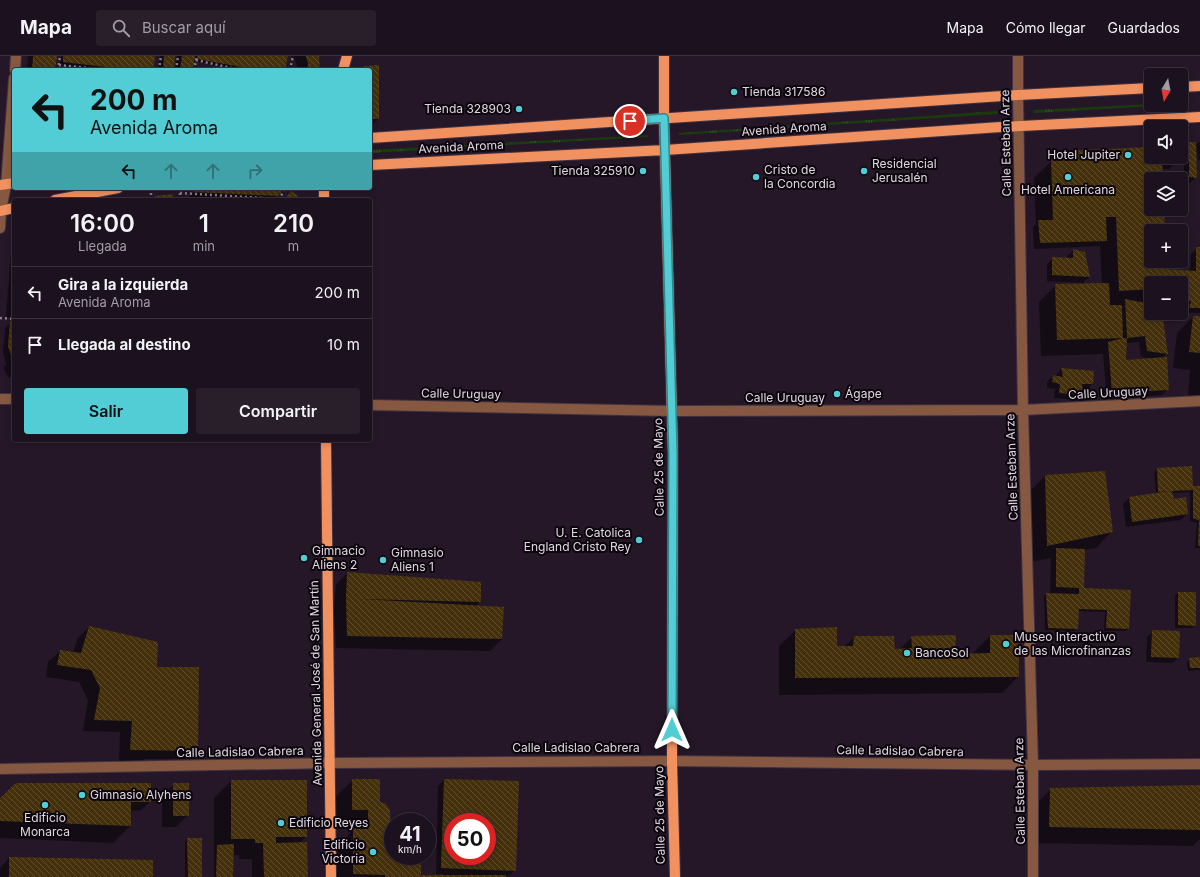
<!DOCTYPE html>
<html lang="es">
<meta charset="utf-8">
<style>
:root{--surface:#1c111e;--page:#291f2b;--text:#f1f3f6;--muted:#a09da4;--line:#3a313c;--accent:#52ccd5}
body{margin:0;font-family:Inter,sans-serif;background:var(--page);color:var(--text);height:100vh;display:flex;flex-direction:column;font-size:15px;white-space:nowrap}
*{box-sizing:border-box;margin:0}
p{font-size:13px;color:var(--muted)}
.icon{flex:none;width:22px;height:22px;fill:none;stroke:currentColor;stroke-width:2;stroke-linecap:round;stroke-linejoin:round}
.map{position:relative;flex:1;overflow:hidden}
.panel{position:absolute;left:12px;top:142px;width:360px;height:244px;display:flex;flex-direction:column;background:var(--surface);border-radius:4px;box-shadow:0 2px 6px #0003,0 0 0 1px var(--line)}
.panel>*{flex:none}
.top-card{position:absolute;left:12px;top:12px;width:360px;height:122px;border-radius:4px;box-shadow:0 2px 6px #0003,0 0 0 1px var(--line);background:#52ccd5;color:#111;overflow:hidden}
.needle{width:26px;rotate:190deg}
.controls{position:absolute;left:1144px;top:12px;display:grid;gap:8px}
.controls a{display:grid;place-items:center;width:44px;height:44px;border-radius:4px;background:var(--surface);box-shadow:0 2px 6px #0003,0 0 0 1px var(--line);font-size:20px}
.speed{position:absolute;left:384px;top:757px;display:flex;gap:8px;font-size:20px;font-weight:700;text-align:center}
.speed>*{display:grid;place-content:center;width:52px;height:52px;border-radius:50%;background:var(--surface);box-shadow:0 2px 6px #0003,0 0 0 1px var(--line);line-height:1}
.speed small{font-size:10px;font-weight:400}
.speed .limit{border:6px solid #d22;background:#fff;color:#111}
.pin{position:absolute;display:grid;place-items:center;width:34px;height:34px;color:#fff;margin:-17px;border:2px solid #fff;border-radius:50%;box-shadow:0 1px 4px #0007}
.me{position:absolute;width:44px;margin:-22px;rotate:0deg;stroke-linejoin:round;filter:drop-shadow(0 0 3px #0008)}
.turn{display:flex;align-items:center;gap:14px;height:84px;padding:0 12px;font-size:18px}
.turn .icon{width:52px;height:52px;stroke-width:2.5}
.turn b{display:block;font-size:28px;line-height:34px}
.lanes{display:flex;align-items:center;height:38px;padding:0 12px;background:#0003;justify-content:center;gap:20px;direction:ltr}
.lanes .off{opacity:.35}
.eta{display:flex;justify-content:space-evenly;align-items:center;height:68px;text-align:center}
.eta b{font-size:24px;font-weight:600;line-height:28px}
.cta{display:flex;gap:8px;margin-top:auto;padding:8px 12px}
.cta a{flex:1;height:46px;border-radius:4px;background:var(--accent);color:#111;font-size:16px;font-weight:600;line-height:46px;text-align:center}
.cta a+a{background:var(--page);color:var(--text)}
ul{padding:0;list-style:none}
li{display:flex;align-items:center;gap:12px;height:52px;padding:0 12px;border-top:1px solid var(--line)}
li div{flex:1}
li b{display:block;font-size:15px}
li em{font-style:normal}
header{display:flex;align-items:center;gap:24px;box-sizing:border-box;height:56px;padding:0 20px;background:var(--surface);border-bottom:1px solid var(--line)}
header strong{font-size:19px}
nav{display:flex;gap:22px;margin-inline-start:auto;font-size:14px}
.search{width:280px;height:36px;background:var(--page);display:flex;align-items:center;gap:10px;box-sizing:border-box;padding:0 14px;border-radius:4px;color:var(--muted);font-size:15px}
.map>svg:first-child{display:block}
.grass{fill:url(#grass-tufts)}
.shadow{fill:#0007;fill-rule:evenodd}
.building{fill:url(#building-back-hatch);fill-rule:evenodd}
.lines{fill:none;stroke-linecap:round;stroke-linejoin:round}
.minor-casing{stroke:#3f3242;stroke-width:12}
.major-casing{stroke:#3f3242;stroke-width:12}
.path{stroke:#897d8c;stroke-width:2.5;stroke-dasharray:2 3;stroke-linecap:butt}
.minor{stroke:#865841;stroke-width:10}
.major{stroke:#f19160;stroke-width:10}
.route-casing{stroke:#35858a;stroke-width:10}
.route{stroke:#52ccd5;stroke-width:7}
.poi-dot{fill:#52ccd5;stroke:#0b050c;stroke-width:1.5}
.labels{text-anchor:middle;stroke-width:4;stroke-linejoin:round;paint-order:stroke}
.poi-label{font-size:12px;fill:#e0d6e2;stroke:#0b050c;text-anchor:start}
.street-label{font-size:12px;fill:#e0d6e2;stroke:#0b050c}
</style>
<header>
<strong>Mapa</strong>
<div class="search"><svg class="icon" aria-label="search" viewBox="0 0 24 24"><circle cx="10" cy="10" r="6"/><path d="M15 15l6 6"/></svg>Buscar aquí</div>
<nav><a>Mapa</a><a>Cómo llegar</a><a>Guardados</a></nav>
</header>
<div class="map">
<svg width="1200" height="821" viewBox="0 0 1200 821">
<defs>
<pattern id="grass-tufts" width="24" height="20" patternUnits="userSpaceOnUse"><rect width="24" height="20" fill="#1a3a0e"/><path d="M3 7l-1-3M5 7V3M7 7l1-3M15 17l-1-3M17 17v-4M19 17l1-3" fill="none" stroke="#3b5631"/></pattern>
<pattern id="building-back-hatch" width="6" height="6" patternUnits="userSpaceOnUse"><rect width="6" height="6" fill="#45300c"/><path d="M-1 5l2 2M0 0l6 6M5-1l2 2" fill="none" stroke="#604d2f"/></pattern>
</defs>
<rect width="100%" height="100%" fill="#251728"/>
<path class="grass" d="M1151,48V49H1174L1034,57V54Z
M998,55V58L679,79V77Z
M648,79V81L370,97V94Z"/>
<path class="shadow" d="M28,0H56L54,14H27Z
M61,0H153L152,14H109L60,8Z
M160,0H174L173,14H158Z
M177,0H194V2H195L196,0H287L284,14H242L193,5L192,14H175Z
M292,0H318L319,14H299L295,4Z
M378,10V63L370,70V14H361L365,11Z
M1200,85V104H1198L1196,89Z
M1187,87L1196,121L1190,127H1184V108H1181V101L1169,113H1161L1162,123H1151V153H1163L1164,175H1151V205H1165V214L1190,216L1191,198L1197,192H1200V257H1184L1185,251H1181V227H1151V247L1150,249H1151V257H1161L1167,297L1162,302L1168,333L1162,339L1107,343L1103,298L1041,300L1039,246L1056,229L1102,228L1100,190L1034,193L1033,171L1036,168L1034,122L1061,96L1151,92V101H1181V92ZM1139,286L1141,301L1152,303L1125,305L1126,287Z
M280,132L277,139L272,144L212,143L211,144H183L185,143H188L194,136Z
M14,173V186H12V175Z
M14,192V262L6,261L11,194Z
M1073,195L1084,197L1089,221L1083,227L1047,225V208L1053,202L1067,203V200Z
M1193,261L1200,262V342L1188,341L1190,314L1173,312L1177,277Z
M11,266H14V317L9,322L3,312L6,308L3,297L5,272Z
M1061,313L1092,328L1086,334H1082L1083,339L1078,344L1054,342L1055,333L1047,332V326L1053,320L1056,321V319Z
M1157,413L1192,431H1200V492H1195L1197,467L1190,465V436L1172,437L1173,444L1187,458L1181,464L1126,471L1123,448L1129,442L1156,438L1154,416Z
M1045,420L1112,475L1096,492L1084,494L1082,533L1130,535L1128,573L1126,575H1104L1105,556L1078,555L1077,572L1075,575L1045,574L1044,540L1047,538H1050L1051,502L1031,506L1029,436Z
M347,517L480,545L475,551L502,583L490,595L336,592L334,554L336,529Z
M1178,537L1195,569L1192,572H1175V539Z
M89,571L197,694L188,703H144L141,706H119L120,676L83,675L88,644L79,626L46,621L48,606L60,595L73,597L77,583Z
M796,574L836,591H844L854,581L894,594H899L912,581L954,599H974V596L990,580L1018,621L1002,637L779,639V590Z
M1153,575L1178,602L1172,607L1146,606L1147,581Z
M1200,602V614L1188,615L1187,606L1190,603Z
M353,724L379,747L390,794H393V800H420V820H443V818H436L438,730L444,724L518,726L515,814L509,820L505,821H337V790L352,775V770H336V740ZM453,766H487V800H453Z
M231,725H306V781L300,787L307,821H252V803H239V799H232V821H214V742Z
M174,728L188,759L176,771H162V740Z
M1051,733L1200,738V783L1193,790L1033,787L1034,750Z
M0,743L150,746L141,754L130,755V770L113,787L0,782Z
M187,783L201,821H185V786Z
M9,802L152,821H0V812Z"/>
<path class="building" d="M33,0H57L55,14H32Z
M63,0H155L153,14H131L63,6Z
M164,0H175L174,14H163Z
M182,0H195L193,14H180Z
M197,0H288L285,14H257L197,3Z
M306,0H319L320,14H307L308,8Z
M379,9V63H370V14H364V10Z
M1186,86H1196L1197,122L1189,121V103L1186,102Z
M1151,91V101H1162L1163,123H1151V153H1164L1165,175H1151V205H1166V213L1196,215V191H1200V252H1189L1191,245H1181V227H1151V233L1119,235L1116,161H1106L1107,185L1040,187L1038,164H1053L1051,105L1060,95Z
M213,132H281V136L278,140L192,136Z
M291,135L297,139L300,144H284Z
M173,138V144H155V140Z
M1073,193L1085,196L1090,221L1052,219V201L1073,202Z
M1109,227L1110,249H1122L1123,282L1057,284L1055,228Z
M13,234H14V256L11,255Z
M1125,243L1151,248V257H1162L1168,298L1147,295L1145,280L1127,282L1126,304L1167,301L1169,334L1112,337L1108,286L1123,282H1127Z
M1193,260H1200V297L1189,296Z
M10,265H14V308L8,290Z
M1061,312L1094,315L1093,328H1082L1084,339L1059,337L1060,328L1052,326L1053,319L1063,321Z
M1192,410L1193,430H1200V465L1193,462V434L1172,435L1174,443L1186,441L1188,458L1132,466L1129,441L1169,435L1158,436L1157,412Z
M1105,415L1113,476L1047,490L1045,419Z
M1199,465H1200V490H1198Z
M1056,492L1085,493L1084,532L1131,534L1129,573L1106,572L1107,554L1079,553L1078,573L1048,572L1046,537L1079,538V532L1056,531Z
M347,516L481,526V546L360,543L504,551L502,583L347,580L346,542Z
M1178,536H1196V570L1178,569Z
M89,570L158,586L157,611H199L198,695L130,694L132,665L94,664L100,632L91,614L57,609L60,594L81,597Z
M837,571V590H853L854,580H894L895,593L912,592L911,580L956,579L955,598L990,597V579H1019V621L795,622V573Z
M1152,574L1180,575L1179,602L1151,601Z
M1200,601V612H1190L1189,602Z
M352,723H380V746L385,747L390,754L391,793H393V800H421V819H506V821H385V819L353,818V772L368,773V754H352Z
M444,723L519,725L516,815L441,812ZM453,766H487V800H453Z
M231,724H307V781H276V787L307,786L308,821H264L263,787H255V783H231Z
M16,727H151V746H131V770L0,765V742Z
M173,727H189V760H173Z
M1200,729V774L1049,771L1050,732Z
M187,782H202V821H188Z
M234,788L233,821H216L217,789Z
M9,801L153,804V821H9Z"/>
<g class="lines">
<g class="minor-casing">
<path id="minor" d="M1018,0V39L1023,354L1033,709V821
M15,14L16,0
M0,172L1,155L6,129L14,22
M0,343H14
M370,349L671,355L1023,354L1200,345
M0,713L331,707L672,705L1033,709L1200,708"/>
</g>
<g class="major-casing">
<path id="major" d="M664,0V62L673,398L672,705L675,821
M343,14L347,0
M1181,31L1200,30
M370,82L1018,39L1151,32
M370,109L665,94L1001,71L1200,61
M0,129L14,127
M324,132V144
M55,144L118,132
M0,155L14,152
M326,384L331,821"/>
</g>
<path class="path" d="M196,4L240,14
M59,9L110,14
M58,14L60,0
M159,14L161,0
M176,14L178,0
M194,14L197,0
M290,14L293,0
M151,132V144
M180,137L279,143V144
M180,144V132
M279,144L285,132
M0,262L14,263"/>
<use href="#minor" class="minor"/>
<use href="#major" class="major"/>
</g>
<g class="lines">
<g class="route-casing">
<path id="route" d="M630,65L664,62L673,398L672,674"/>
</g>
<use href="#route" class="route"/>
</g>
<g class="poi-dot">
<circle cx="734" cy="36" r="4"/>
<circle cx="519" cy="53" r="4"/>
<circle cx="1128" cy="99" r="4"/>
<circle cx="643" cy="115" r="4"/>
<circle cx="864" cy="115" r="4"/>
<circle cx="756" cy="121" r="4"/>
<circle cx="1068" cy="121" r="4"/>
<circle cx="837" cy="338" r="4"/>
<circle cx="639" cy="484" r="4"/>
<circle cx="304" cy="502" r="4"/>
<circle cx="383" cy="504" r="4"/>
<circle cx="1006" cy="588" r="4"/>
<circle cx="907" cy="597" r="4"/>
<circle cx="82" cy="739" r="4"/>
<circle cx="45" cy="749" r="4"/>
<circle cx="281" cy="767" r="4"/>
<circle cx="373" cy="796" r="4"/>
</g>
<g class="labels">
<g class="poi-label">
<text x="742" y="40">Tienda 317586</text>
<text x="511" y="57" text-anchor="end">Tienda 328903</text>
<text x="1120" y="103" text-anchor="end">Hotel Jupiter</text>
<text x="872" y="112">Residencial<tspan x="872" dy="14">Jerusalén</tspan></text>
<text x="764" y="118">Cristo de<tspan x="764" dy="14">la Concordia</tspan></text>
<text x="635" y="119" text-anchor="end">Tienda 325910</text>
<text x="1068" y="138" text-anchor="middle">Hotel Americana</text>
<text x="845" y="342">Ágape</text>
<text x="631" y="481" text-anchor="end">U. E. Catolica<tspan x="631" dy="14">England Cristo Rey</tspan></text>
<text x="312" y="499">Gimnacio<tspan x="312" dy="14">Aliens 2</tspan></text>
<text x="391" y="501">Gimnasio<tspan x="391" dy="14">Aliens 1</tspan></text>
<text x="1014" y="585">Museo Interactivo<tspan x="1014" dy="14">de las Microfinanzas</tspan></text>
<text x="915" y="601">BancoSol</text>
<text x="90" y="743">Gimnasio Alyhens</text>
<text x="45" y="766" text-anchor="middle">Edificio<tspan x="45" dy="14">Monarca</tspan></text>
<text x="289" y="771">Edificio Reyes</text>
<text x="365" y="793" text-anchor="end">Edificio<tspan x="365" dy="14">Victoria</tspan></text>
</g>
<g class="street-label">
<text transform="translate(784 73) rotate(-4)" y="4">Avenida Aroma</text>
<text transform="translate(1006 87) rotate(-91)" y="4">Calle Esteban Arze</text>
<text transform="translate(461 91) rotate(-3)" y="4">Avenida Aroma</text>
<text transform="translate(1108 337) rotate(-3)" y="4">Calle Uruguay</text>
<text transform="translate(461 338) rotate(1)" y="4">Calle Uruguay</text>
<text x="785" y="346">Calle Uruguay</text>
<text transform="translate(659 411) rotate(-91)" y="4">Calle 25 de Mayo</text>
<text transform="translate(1012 411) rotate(-92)" y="4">Calle Esteban Arze</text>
<text transform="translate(316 627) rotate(-91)" y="4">Avenida General José de San Martín</text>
<text x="576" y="696">Calle Ladislao Cabrera</text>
<text transform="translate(900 695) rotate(1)" y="4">Calle Ladislao Cabrera</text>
<text transform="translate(240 696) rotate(-1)" y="4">Calle Ladislao Cabrera</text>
<text transform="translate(1020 735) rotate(-91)" y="4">Calle Esteban Arze</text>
<text transform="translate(660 759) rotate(-91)" y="4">Calle 25 de Mayo</text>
</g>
</g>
</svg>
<div class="controls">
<a><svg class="needle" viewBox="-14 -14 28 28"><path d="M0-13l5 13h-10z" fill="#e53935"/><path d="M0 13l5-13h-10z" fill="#a09da4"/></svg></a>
<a><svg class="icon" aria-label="sound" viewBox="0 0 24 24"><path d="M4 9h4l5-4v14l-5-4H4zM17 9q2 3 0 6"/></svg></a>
<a><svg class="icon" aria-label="layers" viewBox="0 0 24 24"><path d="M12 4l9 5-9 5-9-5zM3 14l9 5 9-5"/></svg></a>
<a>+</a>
<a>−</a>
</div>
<div class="speed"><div>41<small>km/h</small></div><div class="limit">50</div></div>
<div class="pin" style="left:630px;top:65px;background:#d93025"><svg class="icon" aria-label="arrive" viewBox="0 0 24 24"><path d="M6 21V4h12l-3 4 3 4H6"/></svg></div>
<svg class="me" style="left:672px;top:674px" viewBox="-20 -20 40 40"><path d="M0-17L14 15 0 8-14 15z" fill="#52ccd5" stroke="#fff" stroke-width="4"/></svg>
<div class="top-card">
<div class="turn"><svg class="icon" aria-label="left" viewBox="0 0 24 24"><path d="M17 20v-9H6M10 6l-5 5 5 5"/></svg><div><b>200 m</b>Avenida Aroma</div></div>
<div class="lanes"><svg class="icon" aria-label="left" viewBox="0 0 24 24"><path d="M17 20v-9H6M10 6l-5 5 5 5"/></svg><svg class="icon off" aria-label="ahead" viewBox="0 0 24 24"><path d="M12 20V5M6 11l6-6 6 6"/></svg><svg class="icon off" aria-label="ahead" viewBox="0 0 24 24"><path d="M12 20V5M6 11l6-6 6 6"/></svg><svg class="icon off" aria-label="right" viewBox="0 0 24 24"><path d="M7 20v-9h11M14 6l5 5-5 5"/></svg></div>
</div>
<section class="panel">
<div class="eta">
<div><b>16:00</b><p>Llegada</p></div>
<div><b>1</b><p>min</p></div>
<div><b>210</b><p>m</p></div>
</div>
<ul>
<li><svg class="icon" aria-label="left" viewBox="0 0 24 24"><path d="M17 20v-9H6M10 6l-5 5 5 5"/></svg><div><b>Gira a la izquierda</b><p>Avenida Aroma</p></div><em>200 m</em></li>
<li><svg class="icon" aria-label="arrive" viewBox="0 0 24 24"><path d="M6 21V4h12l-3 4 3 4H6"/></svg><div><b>Llegada al destino</b></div><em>10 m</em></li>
</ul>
<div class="cta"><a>Salir</a><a>Compartir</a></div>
</section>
</div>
